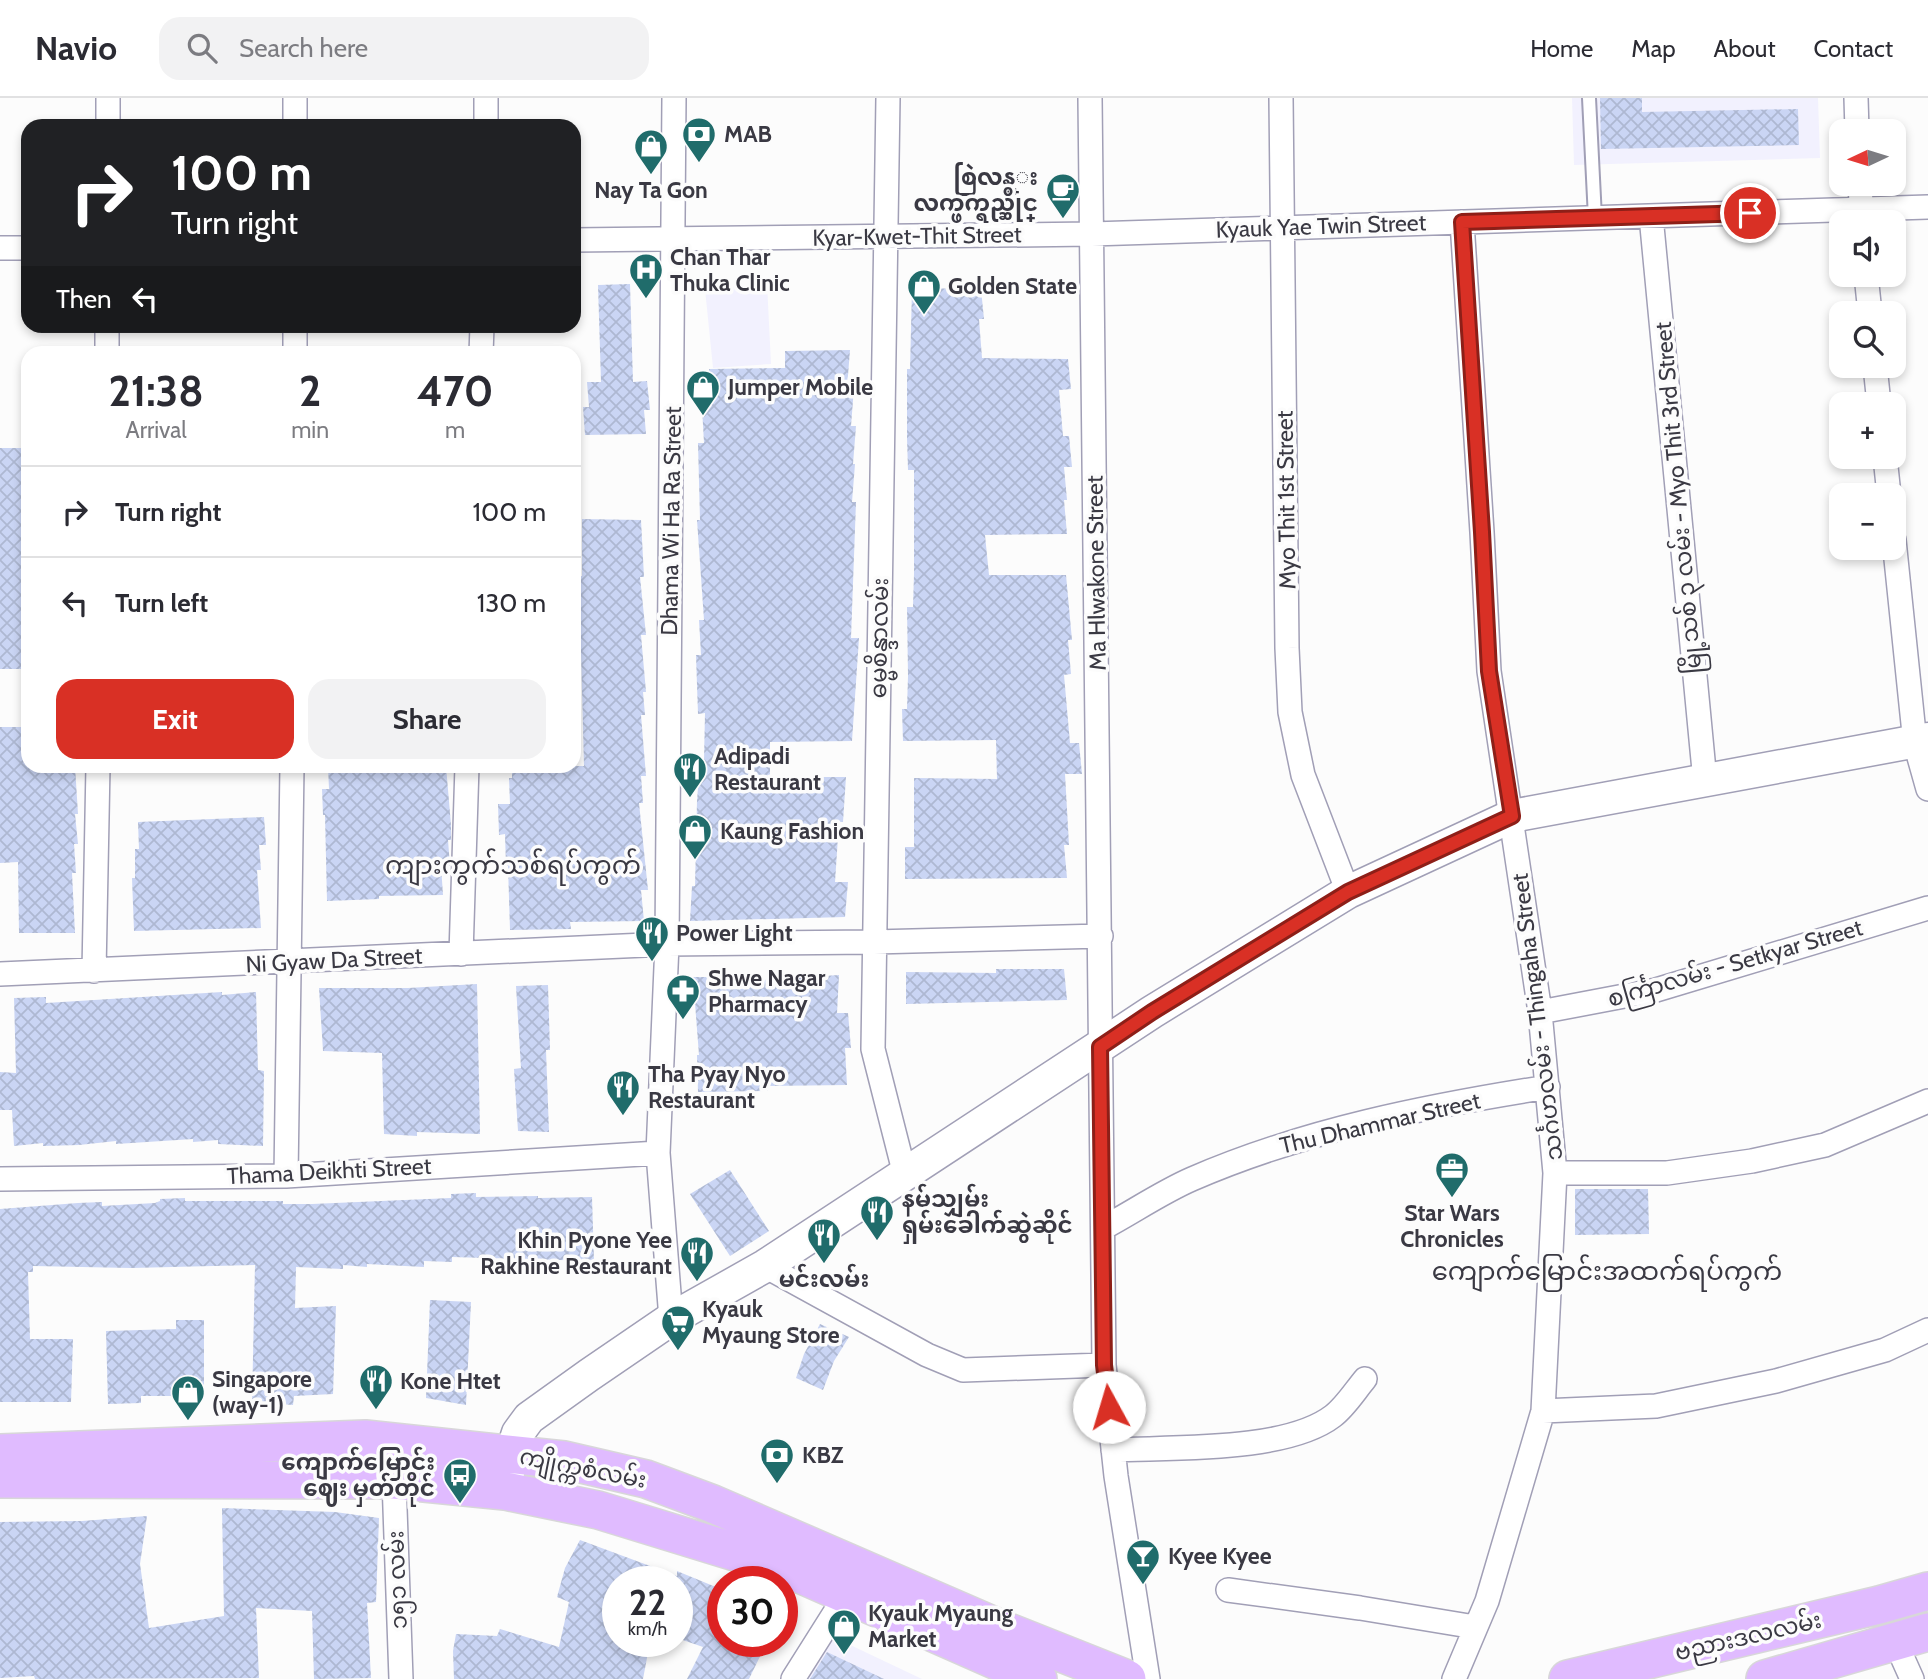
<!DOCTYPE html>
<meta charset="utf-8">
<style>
:root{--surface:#fff;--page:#f2f2f3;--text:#2b2b33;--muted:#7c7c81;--line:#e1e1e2;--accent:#d93025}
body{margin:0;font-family:Cabin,"Noto Sans Myanmar",sans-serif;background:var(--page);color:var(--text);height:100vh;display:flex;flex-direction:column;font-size:26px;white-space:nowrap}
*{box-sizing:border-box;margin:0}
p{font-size:23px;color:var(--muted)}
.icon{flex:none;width:38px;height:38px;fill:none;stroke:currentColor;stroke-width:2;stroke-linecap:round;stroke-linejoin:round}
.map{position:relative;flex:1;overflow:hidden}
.details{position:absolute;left:21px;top:248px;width:560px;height:427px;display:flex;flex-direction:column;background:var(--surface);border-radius:21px;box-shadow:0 4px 10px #0003}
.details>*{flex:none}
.top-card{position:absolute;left:21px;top:21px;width:560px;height:214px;border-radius:21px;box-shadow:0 4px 10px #0003;background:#202124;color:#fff;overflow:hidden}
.needle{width:46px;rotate:266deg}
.buttons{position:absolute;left:1829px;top:21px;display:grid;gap:14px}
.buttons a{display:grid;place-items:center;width:77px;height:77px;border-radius:14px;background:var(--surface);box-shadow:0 4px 10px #0003;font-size:35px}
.speed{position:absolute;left:602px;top:1468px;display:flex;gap:14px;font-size:35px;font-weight:700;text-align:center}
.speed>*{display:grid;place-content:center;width:91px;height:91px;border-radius:50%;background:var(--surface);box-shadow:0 4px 10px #0003;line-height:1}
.speed small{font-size:18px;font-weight:400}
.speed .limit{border:10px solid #d22;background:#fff;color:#111}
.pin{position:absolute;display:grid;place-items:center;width:60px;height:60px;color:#fff;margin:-30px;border:4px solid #fff;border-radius:50%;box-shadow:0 2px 7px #0007}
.me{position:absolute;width:77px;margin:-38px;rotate:354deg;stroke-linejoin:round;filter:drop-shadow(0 0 5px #0008)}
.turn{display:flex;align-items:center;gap:24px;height:147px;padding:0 35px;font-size:32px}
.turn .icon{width:91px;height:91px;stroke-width:2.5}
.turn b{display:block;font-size:49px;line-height:60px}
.then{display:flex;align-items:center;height:66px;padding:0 35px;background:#0003;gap:14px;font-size:26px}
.eta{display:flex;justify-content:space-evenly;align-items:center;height:119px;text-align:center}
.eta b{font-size:42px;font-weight:700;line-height:49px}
.primary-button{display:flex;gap:14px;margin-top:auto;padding:14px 35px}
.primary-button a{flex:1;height:80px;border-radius:21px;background:var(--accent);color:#fff;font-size:28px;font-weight:700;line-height:80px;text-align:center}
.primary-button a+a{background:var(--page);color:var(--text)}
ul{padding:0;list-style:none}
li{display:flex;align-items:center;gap:21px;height:91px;padding:0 35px;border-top:2px solid var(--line)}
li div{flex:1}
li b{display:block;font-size:26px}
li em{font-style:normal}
header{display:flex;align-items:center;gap:42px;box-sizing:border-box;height:98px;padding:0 35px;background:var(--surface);border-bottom:2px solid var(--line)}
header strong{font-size:33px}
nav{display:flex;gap:38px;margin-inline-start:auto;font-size:24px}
.search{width:490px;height:63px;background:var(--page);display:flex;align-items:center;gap:18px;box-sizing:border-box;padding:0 24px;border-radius:21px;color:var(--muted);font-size:26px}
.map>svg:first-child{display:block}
.built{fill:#f2f1fe}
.building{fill:url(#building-cross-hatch)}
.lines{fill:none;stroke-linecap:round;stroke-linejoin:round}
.lane-casing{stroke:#a19fb6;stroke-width:16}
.street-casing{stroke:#a19fb6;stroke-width:26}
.secondary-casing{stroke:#a19fb6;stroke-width:35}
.primary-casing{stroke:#d8d7d9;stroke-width:40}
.lane{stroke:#fff;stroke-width:12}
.street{stroke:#fff;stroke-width:23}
.secondary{stroke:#fff;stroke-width:32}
.primary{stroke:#e0bbff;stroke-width:37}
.route-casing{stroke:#8d1f18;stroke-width:18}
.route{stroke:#d93025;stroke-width:12}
.labels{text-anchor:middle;stroke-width:7;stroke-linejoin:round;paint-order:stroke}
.poi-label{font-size:23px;font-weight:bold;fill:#3a3943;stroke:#fcfcfc;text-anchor:start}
.street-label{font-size:23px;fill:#3a3943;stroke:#fcfcfc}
.quarter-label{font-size:26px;fill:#3a3943;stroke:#fcfcfc}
</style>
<header>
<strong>Navio</strong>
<div class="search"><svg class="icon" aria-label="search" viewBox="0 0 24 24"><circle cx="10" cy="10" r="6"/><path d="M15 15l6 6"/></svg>Search here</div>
<nav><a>Home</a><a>Map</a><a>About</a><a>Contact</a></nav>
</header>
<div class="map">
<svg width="1928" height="1581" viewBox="0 0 1928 1581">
<defs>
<pattern id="building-cross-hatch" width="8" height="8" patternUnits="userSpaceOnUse" patternTransform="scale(1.75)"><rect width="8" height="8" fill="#cad5f4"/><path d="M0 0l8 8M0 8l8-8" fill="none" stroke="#aeb8d2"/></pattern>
</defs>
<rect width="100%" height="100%" fill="#fcfcfc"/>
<path class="built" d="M1572,0H1818L1820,60L1574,67Z
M767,185L771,266L713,270L705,191Z
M825,1535L922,1581H804Z"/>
<path class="building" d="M1600,0H1642V14L1798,11L1799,47L1601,51Z
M630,186L633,284L647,283L650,312H644L646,336L585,337L583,309H589L587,284H601L598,187Z
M912,190L981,191L984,221H979L982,260L1068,261L1071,291L1059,292L1063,338H1069L1072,369H1064L1067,402H1064L1067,436L985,437L989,477H1066L1072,542H1068L1071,576L1064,577L1070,645H1079L1082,676H1065L1069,747H1064L1067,780L905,781V749H914V680L997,681L996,642L903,643L902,611H907L908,578L907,509H913L914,476V372H908L907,340V271H910Z
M850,252L847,290H854L851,328H856L853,366H855L852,404H856L851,540H859L852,643L770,644V679H846L843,724H839L835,784H848L845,819L690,823L692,788H695L697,703L700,662H704L705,615L698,616L697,587L696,557H701L699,522H704L697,422H700L698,345H704L702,309H711L709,271L785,270V253Z
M0,350H28V571H0Z
M582,421L641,422L644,479H640L646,537H641L646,594H643L645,617H641L646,678H641L643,705H639L648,792H641L644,823L570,824L571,831L510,832L508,768H506L505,736L499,737L498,706H510L509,680H512V668H584L579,478H582Z
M0,629H28V668H75L78,716H75L78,746H74L76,775H72L75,835H19L18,764L0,765Z
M328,668H446L451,727V742H448L450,768H441L443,797L379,798V801L327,803L325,717H323L322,691H329Z
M264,719L266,747H259L261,772H257L261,830L134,833L132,780H135V751H139L138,724Z
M996,871H1064L1067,902L906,906V874L996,875Z
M839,877L837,915H848L851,950H845L847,987L768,988V993L698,994L697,957H699L693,879H762V882Z
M477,886L480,1036L417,1034V1038L384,1036L382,955L323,953L319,890H408Z
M548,887L550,952H546L549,1034L518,1033L514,971L521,970L516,888Z
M222,894V897L256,894L258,972L264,973L263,1048L218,1046V1042L193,1044V1041L116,1046V1043L79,1047L43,1048V1045L14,1048L12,1012H0V974L16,975L14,900L46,899V905Z
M730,1072L769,1133L730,1158L690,1096Z
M1575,1091H1648L1649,1136L1575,1137Z
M476,1095V1099L538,1098V1100L592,1099L594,1163L452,1159V1164L424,1163V1169L367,1166V1169L343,1167V1171L296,1169L295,1210L336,1208L333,1296L294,1298L293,1307L252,1304L255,1167L131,1170L33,1168V1174H28L30,1241H73L71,1304H0V1111L78,1105L102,1104V1108L155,1105L160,1103V1101L185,1100V1103H283V1106H312L451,1100V1096Z
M430,1202L471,1204L466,1307L426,1300Z
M176,1222H204V1298H141V1305L108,1306L106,1233L176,1231Z
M820,1226L849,1239L834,1263L823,1292L796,1280L804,1256Z
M222,1410L335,1414L379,1420L376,1504L367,1505L371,1580L314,1581L312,1513L256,1510L259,1580L35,1581L34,1578L0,1580V1424L82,1423L147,1418L140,1466L149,1530L224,1518Z
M580,1442L677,1478V1473L723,1492V1544H767L749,1581H687L703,1549L677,1540V1484H618V1544H650L643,1581H454L453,1553L456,1536L497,1538L500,1531L559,1549L569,1504L557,1499L565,1470Z
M827,1554L884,1581H810Z"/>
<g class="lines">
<g class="lane-casing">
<path id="lane" d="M1589,0L1595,120"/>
</g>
<g class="street-casing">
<path id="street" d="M108,0V28
M295,0V28
M888,0L873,951L905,1077
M1090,0L1104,1267L1116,1378L1148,1581
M1281,0L1287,550L1290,614L1303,677L1348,794
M1856,0L1857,33
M486,28V0
M1860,86L1862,124
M1651,118L1705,683
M574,142L1092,136L1928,109
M0,150H28
M1866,177L1870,215
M107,256V228
M295,256V228
M481,256L482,228
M1875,268L1879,306
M1885,359L1889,397
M1894,442L1915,645L1928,691
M461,856L467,668
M94,873L98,668
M0,876L667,846L874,844L1101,838
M1540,914L1656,892L1928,810
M1555,1075H1667L1752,1063L1825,1047L1928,1003
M286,1078L292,668
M0,1081L286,1078L658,1055
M1103,1130C1133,1114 1162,1094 1192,1081C1305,1032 1427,1008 1548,989
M765,1168L927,1257L963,1272L1104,1267
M671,1221L658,1055L667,846L674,0
M1543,1313L1656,1308L1776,1283L1885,1252L1928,1232
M1113,1352C1173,1349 1286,1354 1333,1318C1345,1309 1355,1293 1365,1281
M394,1382L401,1581
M1228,1492L1360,1510L1475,1529
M1895,1543L1912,1581
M793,1581L846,1497
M1454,1581L1487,1503L1543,1313L1555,1075L1540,914L1489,573L1482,434L1462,124"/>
</g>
<g class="secondary-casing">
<path id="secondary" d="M507,1381L511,1356L518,1335L529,1320L589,1277L671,1221L765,1168L1152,914L1348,794L1512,718L1928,641"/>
</g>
<g class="primary-casing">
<path id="primary" d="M0,1355L365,1341L564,1362L646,1381L713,1406L1006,1533L1127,1581
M0,1381L394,1382L505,1393L598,1412L784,1469L1038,1581
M1568,1581L1879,1507L1928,1493
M1765,1581L1928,1534"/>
</g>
<use href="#lane" class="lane"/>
<use href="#street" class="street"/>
<use href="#secondary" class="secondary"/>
<use href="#primary" class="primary"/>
</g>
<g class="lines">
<g class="route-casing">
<path id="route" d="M1109,1309L1104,1267L1100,949L1152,914L1348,794L1512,718L1489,573L1482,434L1462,124L1750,115"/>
</g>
<use href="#route" class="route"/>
</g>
<defs>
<g id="bank-pin" transform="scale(1.75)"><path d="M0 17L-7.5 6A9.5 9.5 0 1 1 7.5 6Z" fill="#206c6b" stroke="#fcfcfc"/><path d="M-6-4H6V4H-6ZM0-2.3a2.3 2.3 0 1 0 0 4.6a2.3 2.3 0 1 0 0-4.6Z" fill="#fff"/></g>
<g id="shop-pin" transform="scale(1.75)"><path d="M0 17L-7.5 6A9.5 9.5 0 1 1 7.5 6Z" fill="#206c6b" stroke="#fcfcfc"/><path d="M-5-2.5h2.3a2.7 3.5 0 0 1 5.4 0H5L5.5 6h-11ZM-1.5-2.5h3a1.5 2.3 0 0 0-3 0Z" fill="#fff"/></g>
<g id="cafe-pin" transform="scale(1.75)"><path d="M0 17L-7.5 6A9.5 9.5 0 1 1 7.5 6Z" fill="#206c6b" stroke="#fcfcfc"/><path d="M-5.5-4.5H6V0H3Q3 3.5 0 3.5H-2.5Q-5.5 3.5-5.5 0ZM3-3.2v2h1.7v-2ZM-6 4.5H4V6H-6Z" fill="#fff"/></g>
<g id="hospital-pin" transform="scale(1.75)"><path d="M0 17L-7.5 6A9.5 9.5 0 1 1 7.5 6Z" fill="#206c6b" stroke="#fcfcfc"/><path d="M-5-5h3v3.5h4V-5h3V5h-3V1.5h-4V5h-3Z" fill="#fff"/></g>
<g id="restaurant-pin" transform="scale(1.75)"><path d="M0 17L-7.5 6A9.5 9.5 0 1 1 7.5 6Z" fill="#206c6b" stroke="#fcfcfc"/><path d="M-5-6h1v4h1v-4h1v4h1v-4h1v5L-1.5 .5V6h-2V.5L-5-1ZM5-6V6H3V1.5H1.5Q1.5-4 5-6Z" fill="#fff"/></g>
<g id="pharmacy-pin" transform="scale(1.75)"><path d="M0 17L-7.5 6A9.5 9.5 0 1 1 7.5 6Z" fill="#206c6b" stroke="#fcfcfc"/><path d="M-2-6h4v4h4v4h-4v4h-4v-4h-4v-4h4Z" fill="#fff"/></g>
<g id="office-pin" transform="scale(1.75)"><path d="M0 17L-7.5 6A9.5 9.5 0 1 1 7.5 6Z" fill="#206c6b" stroke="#fcfcfc"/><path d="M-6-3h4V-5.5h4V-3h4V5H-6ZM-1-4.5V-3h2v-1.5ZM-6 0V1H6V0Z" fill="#fff"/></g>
<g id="supermarket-pin" transform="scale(1.75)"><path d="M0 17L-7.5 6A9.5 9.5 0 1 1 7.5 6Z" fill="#206c6b" stroke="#fcfcfc"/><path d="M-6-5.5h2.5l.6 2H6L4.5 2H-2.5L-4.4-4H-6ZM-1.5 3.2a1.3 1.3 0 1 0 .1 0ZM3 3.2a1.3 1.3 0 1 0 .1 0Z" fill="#fff"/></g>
<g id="bus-pin" transform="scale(1.75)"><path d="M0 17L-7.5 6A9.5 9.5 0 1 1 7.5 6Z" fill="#206c6b" stroke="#fcfcfc"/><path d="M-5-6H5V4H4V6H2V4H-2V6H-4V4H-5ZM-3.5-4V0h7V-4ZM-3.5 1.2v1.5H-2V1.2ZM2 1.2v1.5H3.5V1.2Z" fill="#fff"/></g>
<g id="bar-pin" transform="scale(1.75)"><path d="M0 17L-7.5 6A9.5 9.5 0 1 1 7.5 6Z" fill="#206c6b" stroke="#fcfcfc"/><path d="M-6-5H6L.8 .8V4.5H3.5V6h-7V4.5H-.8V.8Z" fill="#fff"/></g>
</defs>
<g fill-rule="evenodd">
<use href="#bank-pin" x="699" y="36"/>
<use href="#shop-pin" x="651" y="48"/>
<use href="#cafe-pin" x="1063" y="92"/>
<use href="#hospital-pin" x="646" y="172"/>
<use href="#shop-pin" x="924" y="188"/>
<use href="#shop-pin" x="703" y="289"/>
<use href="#restaurant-pin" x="690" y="671"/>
<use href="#shop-pin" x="695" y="733"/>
<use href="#restaurant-pin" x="652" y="835"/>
<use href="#pharmacy-pin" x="683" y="893"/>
<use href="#restaurant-pin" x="623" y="989"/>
<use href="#office-pin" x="1452" y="1071"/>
<use href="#restaurant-pin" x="877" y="1114"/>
<use href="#restaurant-pin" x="824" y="1137"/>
<use href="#restaurant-pin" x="697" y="1155"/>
<use href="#supermarket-pin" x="678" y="1224"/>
<use href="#restaurant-pin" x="376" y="1283"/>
<use href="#shop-pin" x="188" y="1294"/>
<use href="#bank-pin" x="777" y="1357"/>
<use href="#bus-pin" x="460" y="1377"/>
<use href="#bar-pin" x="1143" y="1458"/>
<use href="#shop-pin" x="844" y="1528"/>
</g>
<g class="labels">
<g class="poi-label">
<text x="724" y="44">MAB</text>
<text x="1038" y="87" text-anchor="end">စြဲလန္း<tspan x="1038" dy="26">လက္ဖက္ရည္ဆိုင္</tspan></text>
<text x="651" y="100" text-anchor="middle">Nay Ta Gon</text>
<text x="670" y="167">Chan Thar<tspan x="670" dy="26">Thuka Clinic</tspan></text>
<text x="948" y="196">Golden State</text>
<text x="728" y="297">Jumper Mobile</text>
<text x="714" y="666">Adipadi<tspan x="714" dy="26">Restaurant</tspan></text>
<text x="720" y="741">Kaung Fashion</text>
<text x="676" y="843">Power Light</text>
<text x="708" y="888">Shwe Nagar<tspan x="708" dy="26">Pharmacy</tspan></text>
<text x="648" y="984">Tha Pyay Nyo<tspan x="648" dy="26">Restaurant</tspan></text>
<text x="902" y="1109">နမ့်သျှမ်း<tspan x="902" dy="26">ရှမ်းခေါက်ဆွဲဆိုင်</tspan></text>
<text x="1452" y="1123" text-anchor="middle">Star Wars<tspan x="1452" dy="26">Chronicles</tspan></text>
<text x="672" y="1150" text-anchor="end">Khin Pyone Yee<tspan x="672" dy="26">Rakhine Restaurant</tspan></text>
<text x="824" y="1189" text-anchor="middle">မင်းလမ်း</text>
<text x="702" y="1219">Kyauk<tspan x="702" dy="26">Myaung Store</tspan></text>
<text x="212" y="1289">Singapore<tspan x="212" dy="26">(way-1)</tspan></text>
<text x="400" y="1291">Kone Htet</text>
<text x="802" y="1365">KBZ</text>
<text x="435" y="1372" text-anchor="end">ကျောက်မြောင်း<tspan x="435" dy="26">ဈေး မှတ်တိုင်</tspan></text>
<text x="1168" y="1466">Kyee Kyee</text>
<text x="868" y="1523">Kyauk Myaung<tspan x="868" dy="26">Market</tspan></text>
</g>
<g class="street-label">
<text transform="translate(1321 128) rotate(-2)" y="8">Kyauk Yae Twin Street</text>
<text transform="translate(917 138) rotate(-1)" y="8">Kyar-Kwet-Thit Street</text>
<text transform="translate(1678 400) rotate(-95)" y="8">မြို့သစ် ၃ လမ်း - Myo Thit 3rd Street</text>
<text transform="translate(1286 402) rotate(-91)" y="8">Myo Thit 1st Street</text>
<text transform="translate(671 423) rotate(-89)" y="8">Dhama Wi Ha Ra Street</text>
<text transform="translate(1096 475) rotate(-91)" y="8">Ma Hlwakone Street</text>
<text transform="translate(879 540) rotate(-89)" y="8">ဓမ္မစိန္ဒာလမ်း</text>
<text transform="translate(334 862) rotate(-3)" y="8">Ni Gyaw Da Street</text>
<text transform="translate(1735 865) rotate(-16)" y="8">စင်္ကြာလမ်း - Setkyar Street</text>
<text transform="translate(1537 919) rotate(-97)" y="8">သင်္ဂဟလမ်း - Thingaha Street</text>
<text transform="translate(1380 1025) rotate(-13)" y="8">Thu Dhammar Street</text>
<text transform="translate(329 1073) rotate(-3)" y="8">Thama Deikhti Street</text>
<text transform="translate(583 1370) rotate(11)" y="8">ကျိုက္ကစံလမ်း</text>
<text transform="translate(397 1482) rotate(-92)" y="8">၁၅၁ လမ်း</text>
<text transform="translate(1748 1538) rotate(-13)" y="8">ဗညားဒလလမ်း</text>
</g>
<g class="quarter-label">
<text x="513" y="776">ကျားကွက်သစ်ရပ်ကွက်</text>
<text x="1607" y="1182">ကျောက်မြောင်းအထက်ရပ်ကွက်</text>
</g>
</g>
</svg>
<div class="buttons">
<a><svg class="needle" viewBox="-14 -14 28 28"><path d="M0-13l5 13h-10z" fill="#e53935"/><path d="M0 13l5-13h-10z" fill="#7c7c81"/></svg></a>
<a><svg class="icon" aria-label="sound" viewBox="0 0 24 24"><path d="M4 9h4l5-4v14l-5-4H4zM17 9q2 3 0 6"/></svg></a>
<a><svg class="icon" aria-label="search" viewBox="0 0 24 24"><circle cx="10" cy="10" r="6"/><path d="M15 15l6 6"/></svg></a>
<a>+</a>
<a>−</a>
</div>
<div class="speed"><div>22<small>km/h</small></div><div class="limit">30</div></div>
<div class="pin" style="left:1750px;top:115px;background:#d93025"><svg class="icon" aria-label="arrive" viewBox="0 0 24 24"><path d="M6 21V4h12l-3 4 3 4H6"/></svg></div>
<svg class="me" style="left:1109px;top:1309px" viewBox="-20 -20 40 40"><circle r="19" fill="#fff"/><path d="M0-13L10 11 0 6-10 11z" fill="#d93025"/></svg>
<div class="top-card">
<div class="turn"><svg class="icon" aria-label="right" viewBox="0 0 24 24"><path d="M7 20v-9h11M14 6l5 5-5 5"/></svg><div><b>100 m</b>Turn right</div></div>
<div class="then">Then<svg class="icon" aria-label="left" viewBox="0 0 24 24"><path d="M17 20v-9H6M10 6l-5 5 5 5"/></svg></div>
</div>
<section class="details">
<div class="eta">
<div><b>21:38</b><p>Arrival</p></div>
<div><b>2</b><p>min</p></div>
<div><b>470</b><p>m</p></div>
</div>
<ul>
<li><svg class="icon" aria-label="right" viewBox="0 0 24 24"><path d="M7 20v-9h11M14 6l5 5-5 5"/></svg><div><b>Turn right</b></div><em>100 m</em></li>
<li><svg class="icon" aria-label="left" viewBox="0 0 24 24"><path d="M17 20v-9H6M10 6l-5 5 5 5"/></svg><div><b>Turn left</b></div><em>130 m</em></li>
</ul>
<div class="primary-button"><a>Exit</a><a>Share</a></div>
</section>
</div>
